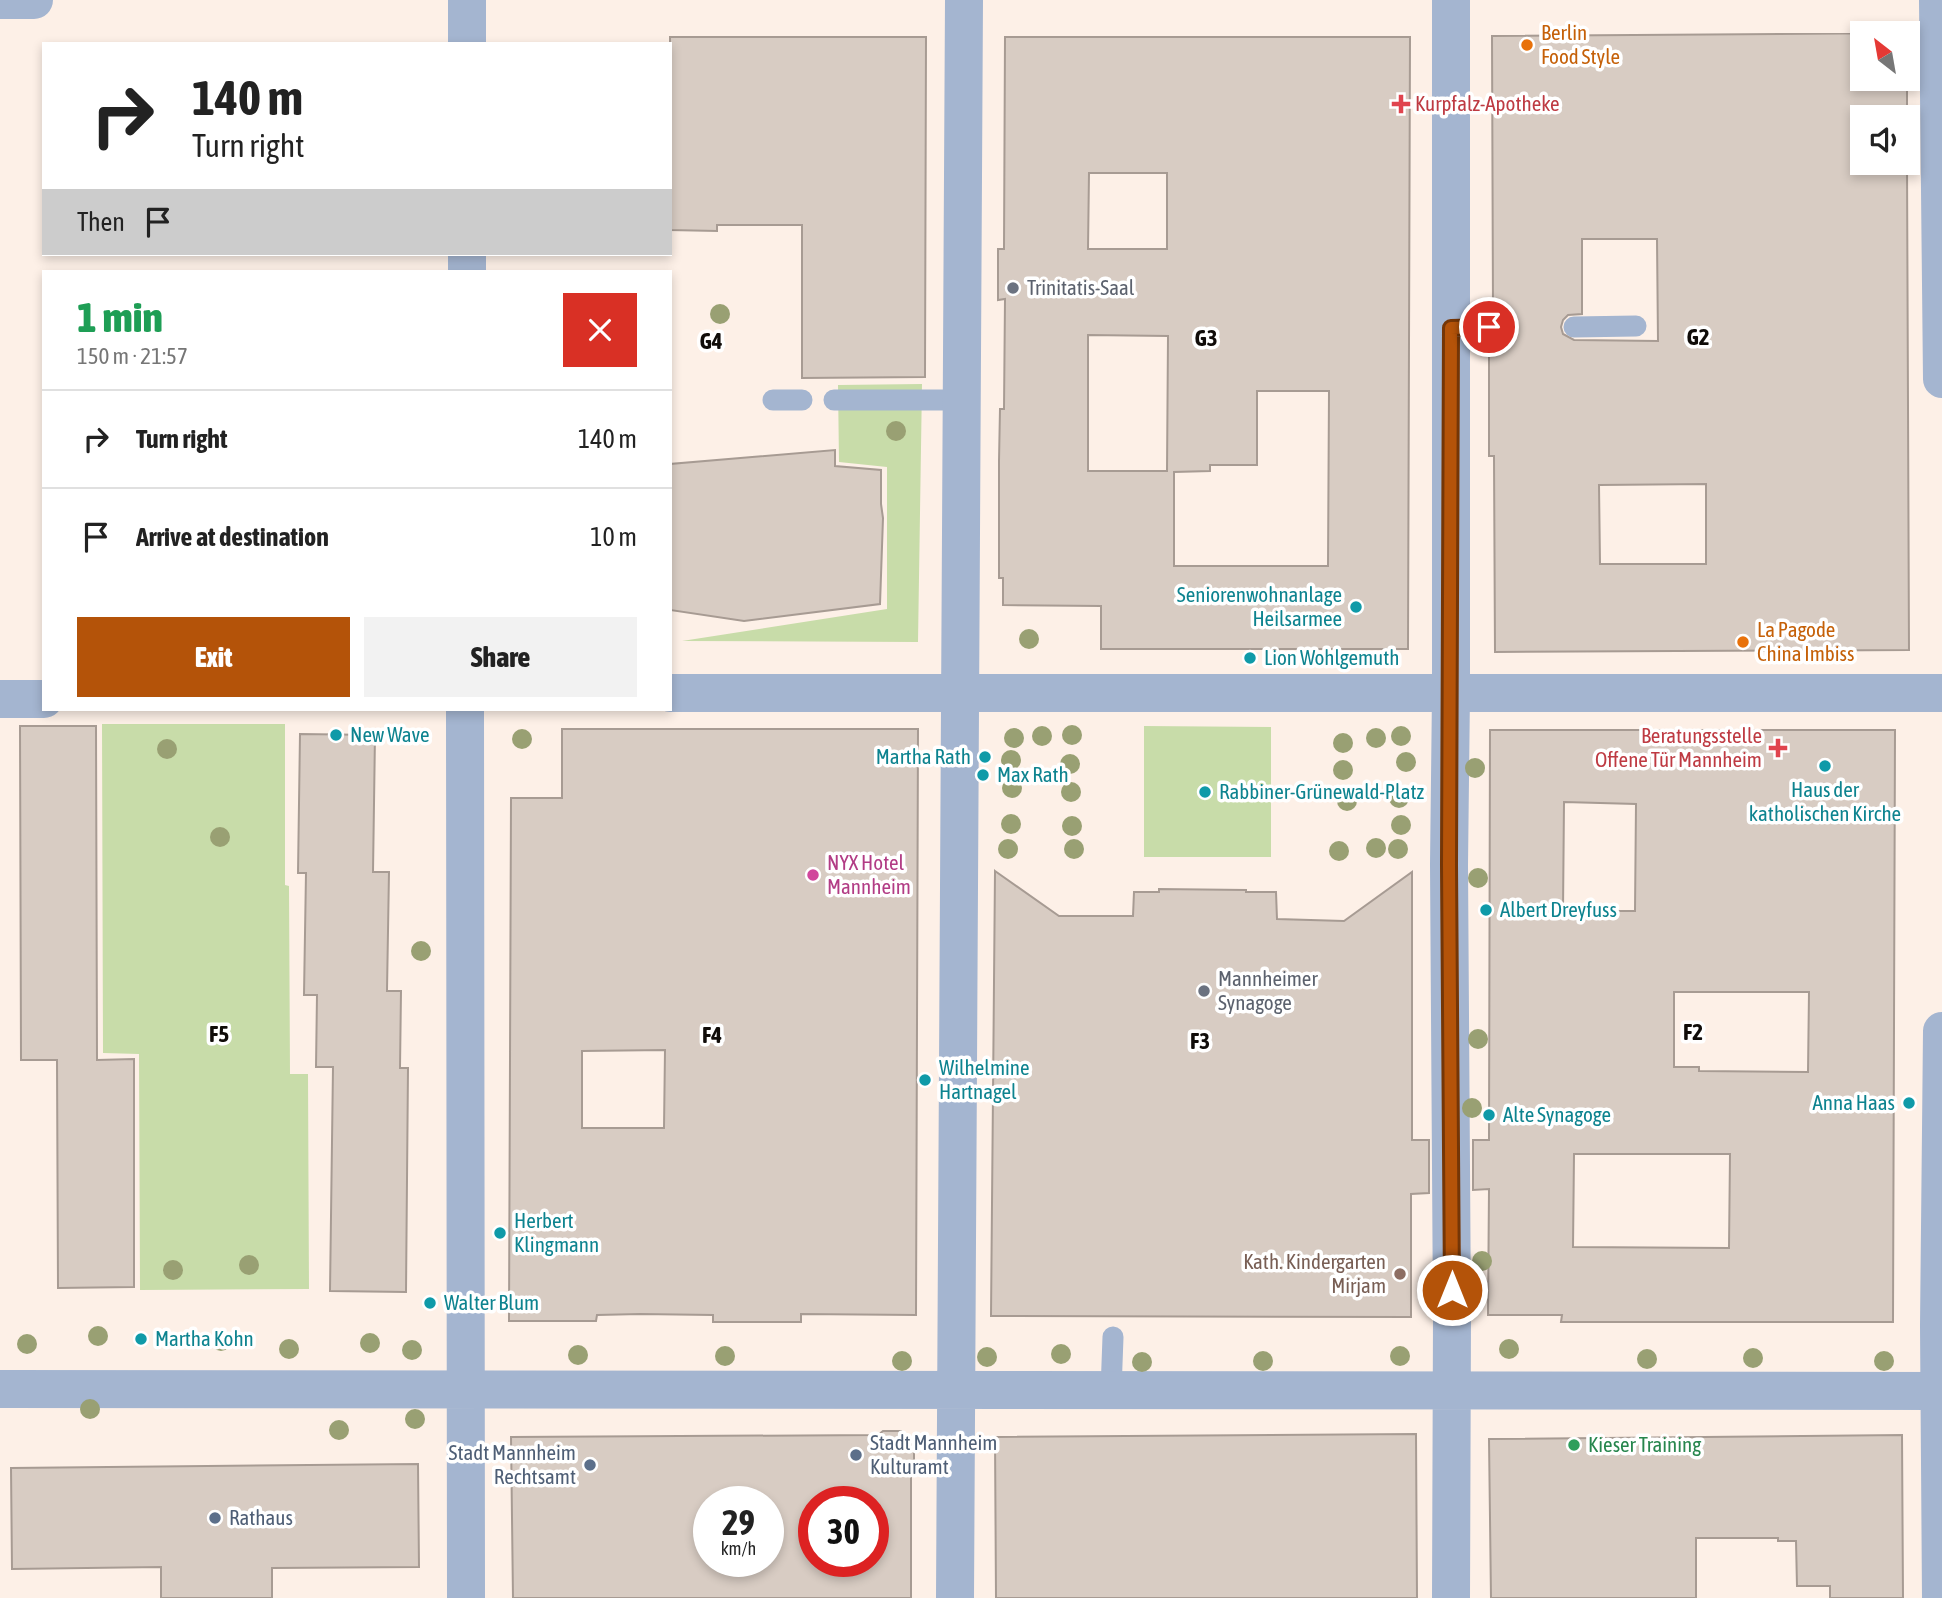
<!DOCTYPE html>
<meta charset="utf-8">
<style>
:root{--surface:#fff;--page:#f2f2f2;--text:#222;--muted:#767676;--line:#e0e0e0;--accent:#b45309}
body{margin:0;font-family:"Asap Condensed",sans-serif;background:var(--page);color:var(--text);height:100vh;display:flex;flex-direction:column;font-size:26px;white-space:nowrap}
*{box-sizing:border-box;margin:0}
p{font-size:23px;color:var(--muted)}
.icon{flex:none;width:38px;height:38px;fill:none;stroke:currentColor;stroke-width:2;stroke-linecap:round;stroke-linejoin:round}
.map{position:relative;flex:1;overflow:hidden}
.sheet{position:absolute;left:42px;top:270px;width:630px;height:441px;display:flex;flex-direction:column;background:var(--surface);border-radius:0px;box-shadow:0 4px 10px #0003}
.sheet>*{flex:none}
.banner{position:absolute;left:42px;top:42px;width:630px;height:214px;border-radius:0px;box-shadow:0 4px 10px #0003;background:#fff;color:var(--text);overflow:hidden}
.needle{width:46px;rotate:329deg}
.buttons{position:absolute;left:1850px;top:21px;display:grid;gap:14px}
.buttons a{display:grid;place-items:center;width:70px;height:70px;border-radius:0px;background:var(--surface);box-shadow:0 4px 10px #0003;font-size:35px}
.speed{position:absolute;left:693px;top:1486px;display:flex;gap:14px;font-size:35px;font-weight:700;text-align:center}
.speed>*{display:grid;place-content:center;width:91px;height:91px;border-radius:50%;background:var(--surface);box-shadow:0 4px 10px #0003;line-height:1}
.speed small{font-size:18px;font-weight:400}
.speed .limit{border:10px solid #d22;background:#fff;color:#111}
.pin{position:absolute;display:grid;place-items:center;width:60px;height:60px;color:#fff;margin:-30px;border:4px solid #fff;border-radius:50%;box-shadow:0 2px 7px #0007}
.me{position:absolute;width:77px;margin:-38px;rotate:0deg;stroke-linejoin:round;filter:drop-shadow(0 0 5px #0008)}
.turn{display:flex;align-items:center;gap:24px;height:147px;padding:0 35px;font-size:32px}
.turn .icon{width:91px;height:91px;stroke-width:2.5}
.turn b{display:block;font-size:49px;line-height:60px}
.then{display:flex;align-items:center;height:66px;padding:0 35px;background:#0003;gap:14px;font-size:26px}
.round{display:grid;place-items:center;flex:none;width:74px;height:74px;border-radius:0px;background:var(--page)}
.headline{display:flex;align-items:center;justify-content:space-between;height:119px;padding:0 35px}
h1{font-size:42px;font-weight:800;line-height:52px;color:#1e9e55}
.button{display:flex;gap:14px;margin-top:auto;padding:14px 35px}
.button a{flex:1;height:80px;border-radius:0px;background:var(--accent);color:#fff;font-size:28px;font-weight:800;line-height:80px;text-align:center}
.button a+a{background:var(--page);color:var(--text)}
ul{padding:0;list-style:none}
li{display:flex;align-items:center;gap:21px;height:98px;padding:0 35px;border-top:2px solid var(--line)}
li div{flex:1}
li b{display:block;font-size:26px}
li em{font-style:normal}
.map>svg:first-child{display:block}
.green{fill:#c8dca9}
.building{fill:#d8ccc3;stroke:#a79b93;stroke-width:2;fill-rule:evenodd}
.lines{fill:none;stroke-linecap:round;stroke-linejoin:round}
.lane{stroke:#a4b5d0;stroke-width:21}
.street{stroke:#a4b5d0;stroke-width:38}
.tree{fill:#99a073}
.route-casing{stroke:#753606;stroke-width:18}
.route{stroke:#b45309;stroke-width:12}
.food-dot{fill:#e8710a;stroke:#fff;stroke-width:2.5}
.health-dot{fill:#e0444e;stroke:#fff;stroke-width:2.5}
.worship-dot{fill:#6b7280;stroke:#fff;stroke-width:2.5}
.culture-dot{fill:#0f9aa8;stroke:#fff;stroke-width:2.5}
.hotel-dot{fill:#d1479c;stroke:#fff;stroke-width:2.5}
.education-dot{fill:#8d6e63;stroke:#fff;stroke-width:2.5}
.leisure-dot{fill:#2e9e5b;stroke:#fff;stroke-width:2.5}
.service-dot{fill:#5c6f8a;stroke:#fff;stroke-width:2.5}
.labels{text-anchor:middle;stroke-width:7;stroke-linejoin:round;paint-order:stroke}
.food-label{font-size:21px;fill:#c56008;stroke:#fff;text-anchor:start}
.health-label{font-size:21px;fill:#be3a42;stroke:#fff;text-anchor:start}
.worship-label{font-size:21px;fill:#5b616d;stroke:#fff;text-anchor:start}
.culture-label{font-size:21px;fill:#0d838f;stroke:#fff;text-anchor:start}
.hotel-label{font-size:21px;fill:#b23c85;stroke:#fff;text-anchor:start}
.education-label{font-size:21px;fill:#785e54;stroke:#fff;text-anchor:end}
.service-label{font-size:21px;fill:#4e5e75;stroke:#fff;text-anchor:start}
.leisure-label{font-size:21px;fill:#27864d;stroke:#fff;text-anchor:start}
.neighbourhood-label{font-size:23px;font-weight:bold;fill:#100c09;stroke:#fff}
</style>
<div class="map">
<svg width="1942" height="1598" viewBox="0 0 1942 1598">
<rect width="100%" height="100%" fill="#fdf0e7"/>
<path class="green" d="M922,384L918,642L682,641L887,609V467L839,462L838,385Z
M102,724H285V885L289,886L290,1074H308L309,1289L140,1290L139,1054L103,1053Z
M1144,726L1271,727V857H1144Z"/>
<path class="building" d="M1862,33V79H1907V117H1862V163H1907L1909,650L1495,652L1494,456H1489V340L1496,338L1502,327L1500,320L1488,314V311H1493L1492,36L1907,33ZM1582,239H1657L1658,341L1574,340L1563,334L1561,327L1563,320L1568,315L1582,314ZM1706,484V564H1600L1599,485Z
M670,37H926L925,377L802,378V225H717V231L670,230Z
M1005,37H1410L1408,649H1101V606L1003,605V578H999V461L1000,409H1004L1005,299L998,300V249H1004ZM1089,173H1167V249H1088ZM1088,335L1168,336L1167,471H1088ZM1257,391H1329L1328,566H1174V472L1210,471V465H1257Z
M835,450V466L881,470V504L883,518L880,604L744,621L670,610V464Z
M20,726H96L97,1060L134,1059V1287L58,1288L57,1060H21Z
M562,729H918L916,1315L801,1314V1322H713V1315L640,1314L597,1315L596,1321H509L511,798H562ZM665,1050L664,1128H582V1051Z
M1490,730H1895L1893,1322H1561L1562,1315H1488L1489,1189L1473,1190V1140H1489ZM1564,802L1636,804L1635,911H1563ZM1674,992H1809L1808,1072L1699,1071V1067H1674ZM1574,1154H1730L1729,1248L1573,1247Z
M300,734L375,735L373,872H389L387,991H401L400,1068H408L406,1292L330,1291L333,1067H316L317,995H304L306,873H298Z
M995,871L1059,916H1133L1134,892H1159V889L1246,890V892H1276L1277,919L1344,921L1412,872V1140H1429V1193L1411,1194V1317L991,1316Z
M883,1431H901L914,1444V1461L911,1465V1598H513L511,1437L878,1435ZM709,1502H768V1561H709ZM814,1502H873V1561H814Z
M1416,1434L1417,1598H996L995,1437Z
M1902,1435L1903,1598H1830V1586H1797L1796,1541H1778V1538H1696V1598H1491L1489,1439Z
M418,1464L419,1567L272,1568V1598H161V1567L12,1569L11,1468Z"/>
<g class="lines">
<path class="lane" d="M1574,327L1636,326
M1451,328L1489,327
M773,400H802
M834,400H961
M1111,1391L1113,1337"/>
<path class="street" d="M0,0H34
M1451,0V693L1449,865L1452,1317L1451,1598
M1938,0L1942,379
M467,44V0
M467,271V254
M670,693H1942
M0,699H44
M465,709L466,1598
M0,1389L1942,1391
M955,1598L964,0
M1941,1598L1939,1326L1942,1031"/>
</g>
<g class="tree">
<circle cx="720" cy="314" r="10"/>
<circle cx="896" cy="431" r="10"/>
<circle cx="1029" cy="639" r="10"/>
<circle cx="1072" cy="735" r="10"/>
<circle cx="1042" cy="736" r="10"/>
<circle cx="1401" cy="736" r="10"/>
<circle cx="1014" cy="738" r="10"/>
<circle cx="1376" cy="738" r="10"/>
<circle cx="522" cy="739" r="10"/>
<circle cx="1343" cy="743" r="10"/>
<circle cx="167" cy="749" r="10"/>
<circle cx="1011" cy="760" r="10"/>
<circle cx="1406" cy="762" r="10"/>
<circle cx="1070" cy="764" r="10"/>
<circle cx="1475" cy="768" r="10"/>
<circle cx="1343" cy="770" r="10"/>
<circle cx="1012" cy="788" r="10"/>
<circle cx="1071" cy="792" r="10"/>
<circle cx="1399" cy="798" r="10"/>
<circle cx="1347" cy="801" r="10"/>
<circle cx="1011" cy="824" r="10"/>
<circle cx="1401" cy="825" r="10"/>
<circle cx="1072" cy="826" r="10"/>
<circle cx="220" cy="837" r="10"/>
<circle cx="1376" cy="848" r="10"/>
<circle cx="1008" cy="849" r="10"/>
<circle cx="1074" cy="849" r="10"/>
<circle cx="1398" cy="849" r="10"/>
<circle cx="1339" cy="851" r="10"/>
<circle cx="1478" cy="878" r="10"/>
<circle cx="421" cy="951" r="10"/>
<circle cx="1478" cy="1039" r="10"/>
<circle cx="1472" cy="1108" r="10"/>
<circle cx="1482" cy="1261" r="10"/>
<circle cx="249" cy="1265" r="10"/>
<circle cx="173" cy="1270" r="10"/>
<circle cx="98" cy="1336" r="10"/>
<circle cx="221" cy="1341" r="10"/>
<circle cx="370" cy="1343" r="10"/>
<circle cx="27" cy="1344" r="10"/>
<circle cx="289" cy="1349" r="10"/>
<circle cx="1509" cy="1349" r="10"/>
<circle cx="412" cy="1350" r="10"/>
<circle cx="1061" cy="1354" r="10"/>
<circle cx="578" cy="1355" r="10"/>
<circle cx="725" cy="1356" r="10"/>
<circle cx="1400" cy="1356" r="10"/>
<circle cx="987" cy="1357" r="10"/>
<circle cx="1753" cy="1358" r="10"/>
<circle cx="1647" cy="1359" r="10"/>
<circle cx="902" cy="1361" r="10"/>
<circle cx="1263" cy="1361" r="10"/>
<circle cx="1884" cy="1361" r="10"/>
<circle cx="1142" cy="1362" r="10"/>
<circle cx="90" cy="1409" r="10"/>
<circle cx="415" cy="1419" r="10"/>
<circle cx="339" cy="1430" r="10"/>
</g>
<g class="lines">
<g class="route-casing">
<path id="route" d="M1452,1290L1449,865L1451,328L1489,327"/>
</g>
<use href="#route" class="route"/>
</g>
<g class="food-dot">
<circle cx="1527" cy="45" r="7"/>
<circle cx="1743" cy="642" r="7"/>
</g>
<g class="health-dot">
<path d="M1397.5 93.5h7v7h7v7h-7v7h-7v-7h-7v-7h7z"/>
<path d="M1774.5 737.5h7v7h7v7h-7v7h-7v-7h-7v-7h7z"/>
</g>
<g class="worship-dot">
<circle cx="1013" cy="288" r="7"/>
<circle cx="1204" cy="991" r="7"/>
</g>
<g class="culture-dot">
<circle cx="1356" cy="607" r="7"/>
<circle cx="1250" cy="658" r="7"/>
<circle cx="336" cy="735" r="7"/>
<circle cx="985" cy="757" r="7"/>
<circle cx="1825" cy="766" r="7"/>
<circle cx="983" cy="775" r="7"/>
<circle cx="1205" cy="792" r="7"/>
<circle cx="1486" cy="910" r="7"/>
<circle cx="925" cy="1080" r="7"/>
<circle cx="1909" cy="1103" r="7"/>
<circle cx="1489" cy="1115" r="7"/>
<circle cx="500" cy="1233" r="7"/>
<circle cx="430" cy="1303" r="7"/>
<circle cx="141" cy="1339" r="7"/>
</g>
<circle class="hotel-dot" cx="813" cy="875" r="7"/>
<circle class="education-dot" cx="1400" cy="1274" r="7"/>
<circle class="leisure-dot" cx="1574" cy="1445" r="7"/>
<g class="service-dot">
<circle cx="856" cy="1455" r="7"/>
<circle cx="590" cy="1465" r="7"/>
<circle cx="215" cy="1518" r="7"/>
</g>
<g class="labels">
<g class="food-label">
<text x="1541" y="40">Berlin<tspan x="1541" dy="24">Food Style</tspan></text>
<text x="1757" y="637">La Pagode<tspan x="1757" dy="24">China Imbiss</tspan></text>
</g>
<g class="health-label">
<text x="1415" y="111">Kurpfalz-Apotheke</text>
<text x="1762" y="743" text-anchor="end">Beratungsstelle<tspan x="1762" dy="24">Offene Tür Mannheim</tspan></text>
</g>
<g class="worship-label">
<text x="1027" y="295">Trinitatis-Saal</text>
<text x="1218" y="986">Mannheimer<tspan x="1218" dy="24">Synagoge</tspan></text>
</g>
<g class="culture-label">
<text x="1342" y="602" text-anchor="end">Seniorenwohnanlage<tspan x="1342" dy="24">Heilsarmee</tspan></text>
<text x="1264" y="665">Lion Wohlgemuth</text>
<text x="350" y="742">New Wave</text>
<text x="971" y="764" text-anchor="end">Martha Rath</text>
<text x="997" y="782">Max Rath</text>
<text x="1825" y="797" text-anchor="middle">Haus der<tspan x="1825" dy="24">katholischen Kirche</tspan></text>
<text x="1219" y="799">Rabbiner-Grünewald-Platz</text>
<text x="1500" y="917">Albert Dreyfuss</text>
<text x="939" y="1075">Wilhelmine<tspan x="939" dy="24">Hartnagel</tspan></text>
<text x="1895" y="1110" text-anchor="end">Anna Haas</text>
<text x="1503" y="1122">Alte Synagoge</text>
<text x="514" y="1228">Herbert<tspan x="514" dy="24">Klingmann</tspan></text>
<text x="444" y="1310">Walter Blum</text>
<text x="155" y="1346">Martha Kohn</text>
</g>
<g class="hotel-label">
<text x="827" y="870">NYX Hotel<tspan x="827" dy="24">Mannheim</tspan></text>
</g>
<g class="education-label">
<text x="1386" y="1269">Kath. Kindergarten<tspan x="1386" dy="24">Mirjam</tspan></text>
</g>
<g class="service-label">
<text x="870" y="1450">Stadt Mannheim<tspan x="870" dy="24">Kulturamt</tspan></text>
<text x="576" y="1460" text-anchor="end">Stadt Mannheim<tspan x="576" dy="24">Rechtsamt</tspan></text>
<text x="229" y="1525">Rathaus</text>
</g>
<g class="leisure-label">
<text x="1588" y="1452">Kieser Training</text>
</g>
<g class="neighbourhood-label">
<text x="1698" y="345">G2</text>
<text x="1206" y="346">G3</text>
<text x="711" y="349">G4</text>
<text x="1693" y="1040">F2</text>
<text x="219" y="1042">F5</text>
<text x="712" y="1043">F4</text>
<text x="1200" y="1049">F3</text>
</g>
</g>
</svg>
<div class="buttons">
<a><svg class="needle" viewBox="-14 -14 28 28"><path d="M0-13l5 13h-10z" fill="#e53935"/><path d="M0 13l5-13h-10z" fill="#767676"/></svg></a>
<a><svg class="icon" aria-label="sound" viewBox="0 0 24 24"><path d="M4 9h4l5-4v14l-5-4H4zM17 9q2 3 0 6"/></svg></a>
</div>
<div class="speed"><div>29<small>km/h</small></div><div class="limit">30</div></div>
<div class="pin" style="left:1489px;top:327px;background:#d93025"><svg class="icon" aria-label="arrive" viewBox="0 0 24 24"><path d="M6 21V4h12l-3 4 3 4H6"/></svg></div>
<svg class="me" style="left:1452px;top:1290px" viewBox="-20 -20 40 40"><circle r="17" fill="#b45309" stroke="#fff" stroke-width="3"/><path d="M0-11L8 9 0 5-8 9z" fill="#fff"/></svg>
<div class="banner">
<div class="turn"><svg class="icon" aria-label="right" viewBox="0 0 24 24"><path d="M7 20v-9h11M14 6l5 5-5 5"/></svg><div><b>140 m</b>Turn right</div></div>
<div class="then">Then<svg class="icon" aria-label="arrive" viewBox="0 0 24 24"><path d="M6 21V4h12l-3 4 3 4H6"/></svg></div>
</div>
<section class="sheet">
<div class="headline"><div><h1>1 min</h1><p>150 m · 21:57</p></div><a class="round" style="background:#d93025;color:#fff"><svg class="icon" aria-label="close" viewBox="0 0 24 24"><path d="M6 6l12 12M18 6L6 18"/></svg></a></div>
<ul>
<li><svg class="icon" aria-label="right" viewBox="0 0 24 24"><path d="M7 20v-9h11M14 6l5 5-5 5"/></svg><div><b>Turn right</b></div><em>140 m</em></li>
<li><svg class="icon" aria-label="arrive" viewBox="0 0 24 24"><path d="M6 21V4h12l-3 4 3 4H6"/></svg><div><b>Arrive at destination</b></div><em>10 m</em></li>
</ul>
<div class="button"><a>Exit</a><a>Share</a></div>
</section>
</div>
